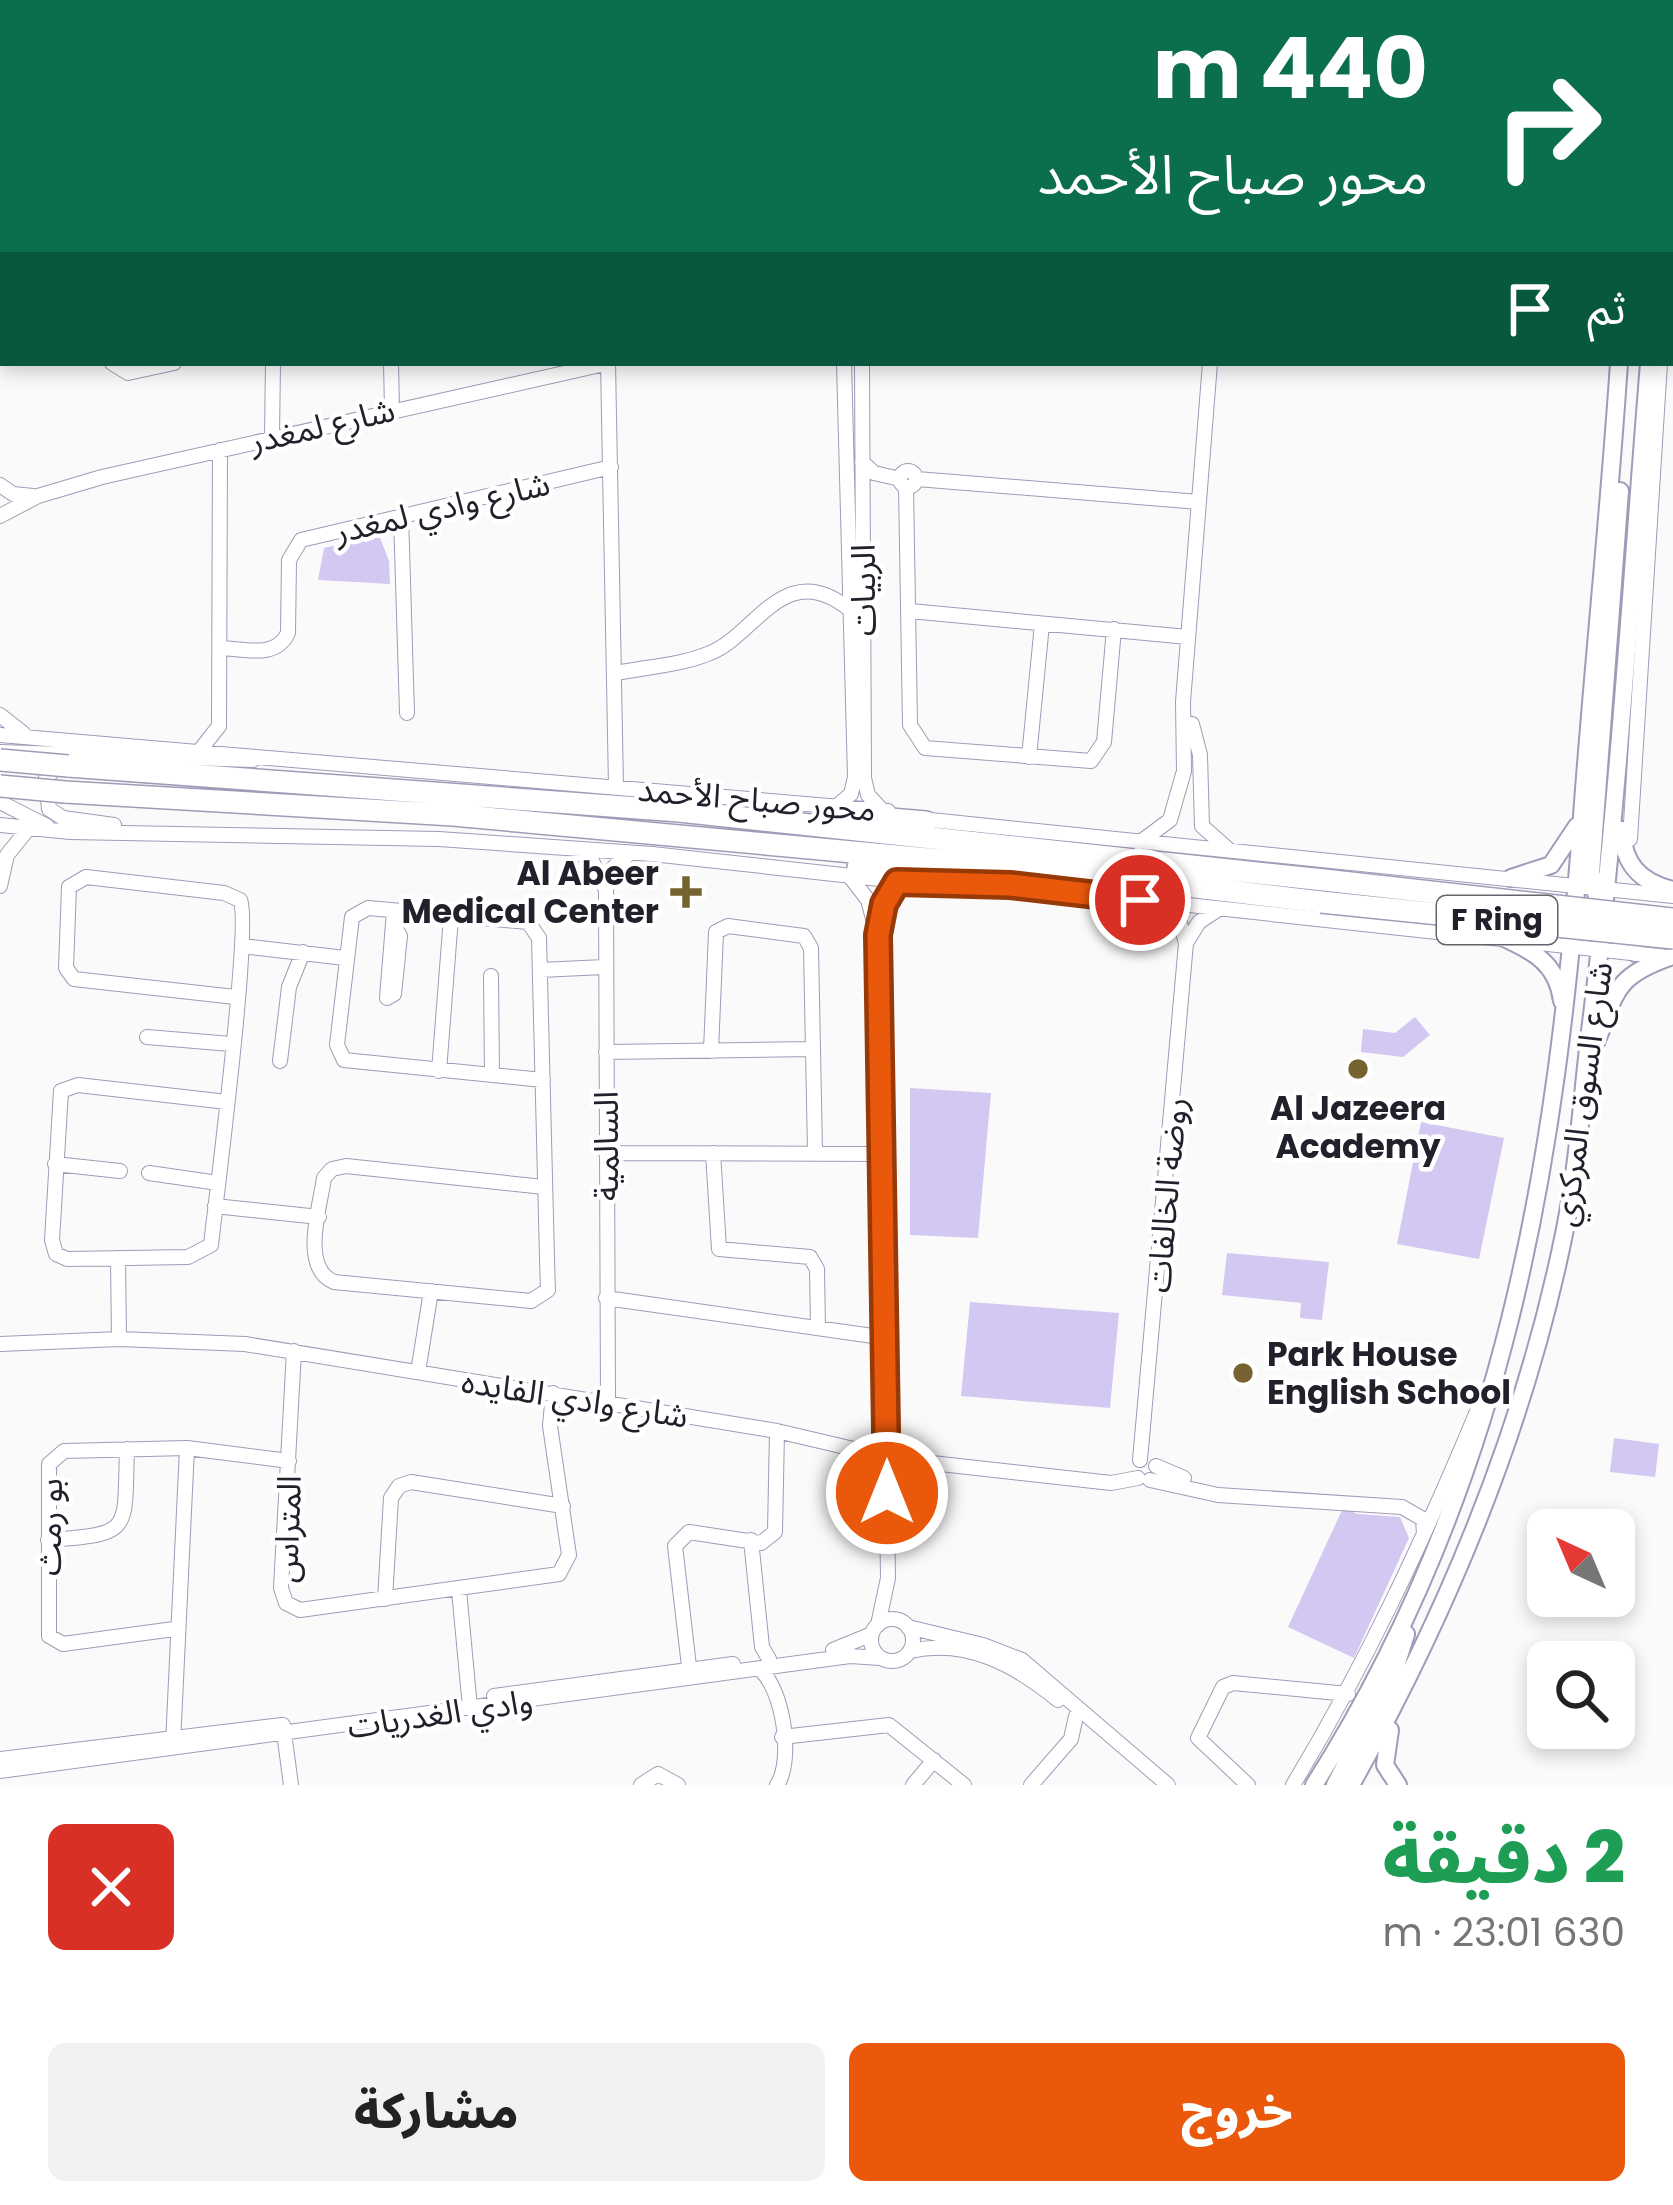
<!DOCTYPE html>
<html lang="ar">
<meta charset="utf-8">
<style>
:root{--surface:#fff;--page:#f2f2f2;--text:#222;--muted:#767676;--accent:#ea580c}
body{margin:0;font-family:Poppins,"Noto Sans Arabic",sans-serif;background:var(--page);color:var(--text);direction:rtl;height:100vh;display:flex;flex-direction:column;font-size:45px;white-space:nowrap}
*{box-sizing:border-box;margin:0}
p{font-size:39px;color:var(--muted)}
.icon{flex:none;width:66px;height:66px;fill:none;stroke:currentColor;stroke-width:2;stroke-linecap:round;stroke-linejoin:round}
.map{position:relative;height:1785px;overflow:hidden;direction:ltr}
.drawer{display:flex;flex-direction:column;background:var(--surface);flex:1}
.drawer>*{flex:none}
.guide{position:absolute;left:0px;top:0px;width:1674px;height:366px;box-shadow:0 6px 18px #0003;direction:rtl;background:#0b6e4f;color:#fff;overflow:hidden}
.needle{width:78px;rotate:316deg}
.buttons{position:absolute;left:1527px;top:1509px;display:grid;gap:24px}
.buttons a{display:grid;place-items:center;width:108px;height:108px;border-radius:18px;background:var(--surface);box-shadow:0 6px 18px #0003;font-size:60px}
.pin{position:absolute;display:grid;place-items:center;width:102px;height:102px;color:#fff;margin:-51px;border:6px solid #fff;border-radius:50%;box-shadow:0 3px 12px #0007}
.me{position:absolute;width:132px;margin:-66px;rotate:0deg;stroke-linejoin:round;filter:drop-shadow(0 0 9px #0008)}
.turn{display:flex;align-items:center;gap:42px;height:252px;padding:0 48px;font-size:54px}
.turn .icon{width:156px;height:156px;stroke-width:2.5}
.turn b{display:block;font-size:84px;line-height:102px}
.then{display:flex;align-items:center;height:114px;padding:0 48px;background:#0003;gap:24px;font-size:45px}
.round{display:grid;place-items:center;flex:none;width:126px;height:126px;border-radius:18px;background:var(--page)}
.head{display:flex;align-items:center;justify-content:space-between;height:204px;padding:0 48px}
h1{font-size:72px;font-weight:800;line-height:90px;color:#1e9e55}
.primary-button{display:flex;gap:24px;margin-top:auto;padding:24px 48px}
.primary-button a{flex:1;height:138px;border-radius:18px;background:var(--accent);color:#fff;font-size:48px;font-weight:800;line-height:138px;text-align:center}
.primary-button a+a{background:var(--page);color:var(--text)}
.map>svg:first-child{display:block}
.green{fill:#d3c8f1}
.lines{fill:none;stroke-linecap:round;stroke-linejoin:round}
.minor-casing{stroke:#a29ab8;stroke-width:16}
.major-casing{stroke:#a29ab8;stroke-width:20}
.highway-casing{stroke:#a29ab8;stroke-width:24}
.minor{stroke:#fff;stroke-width:14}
.major{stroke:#fff;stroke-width:16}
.highway{stroke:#fff;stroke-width:21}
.highway-bridge-casing{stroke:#a29ab8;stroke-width:24;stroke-linecap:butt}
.highway-bridge{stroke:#fff;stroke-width:21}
.route-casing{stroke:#983908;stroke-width:30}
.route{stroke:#ea580c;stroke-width:21}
.poi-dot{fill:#766331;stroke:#fff;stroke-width:4.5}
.labels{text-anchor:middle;stroke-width:9;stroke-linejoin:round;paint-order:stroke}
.shield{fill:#fff;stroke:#65636b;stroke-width:3}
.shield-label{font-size:30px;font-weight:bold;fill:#23202c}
.street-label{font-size:33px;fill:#23202c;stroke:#fff}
.poi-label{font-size:33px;font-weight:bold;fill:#23202c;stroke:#fff;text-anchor:end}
</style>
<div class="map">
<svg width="1673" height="1785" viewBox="0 0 1673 1785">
<rect width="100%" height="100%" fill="#fafafa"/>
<path class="green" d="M379,535L389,561L390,584L318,580L324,548Z
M1415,1017L1430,1035L1403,1057L1361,1052L1363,1029L1395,1033Z
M910,1088L991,1093L978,1238L910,1235Z
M1421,1122L1504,1138L1479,1259L1397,1244Z
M1227,1253L1329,1262L1322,1320L1300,1318L1301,1303L1222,1295Z
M970,1302L1119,1313L1110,1408L961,1396Z
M1614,1438L1659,1444L1655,1477L1610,1472Z
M1343,1508L1358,1514L1400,1517L1409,1538L1354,1658L1288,1627Z"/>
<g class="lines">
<g class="minor-casing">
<path id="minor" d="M107,0V3
M838,0V3
M855,0V3
M266,3L279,0
M1022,3V0
M1631,3L1632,0
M0,67H3
M1671,217L1673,187
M112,363L128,373L174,363
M391,363L392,409
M608,363L616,787
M862,363L864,778L868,795L882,810
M272,435L273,363
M862,462L874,473L900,479
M900 479a8 8 0 1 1 16 0a8 8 0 1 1-16 0Z
M917,479L1199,502
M0,485L13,494L33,496
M906,487L910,725L925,748L1091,761L1104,742L1114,629
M0,516L38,496L102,477L609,363
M401,516L407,713
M910,611L1188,637
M221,648C245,649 276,659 288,633L289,560L301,540L611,467
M616,673C646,667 682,665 710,653C756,635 784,557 849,609
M0,715L23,733
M1192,724L1200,755L1202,826L1229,850
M0,735L888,811
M201,749L219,726L220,450
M0,752L253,760
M1029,757L1042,624
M62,764L46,777L49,809L63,818L114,825
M0,802L47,826
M838,805L851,794L855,777L844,363
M921,819L1673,896
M0,825L70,832L439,839L652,854L916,883
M1630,839L1660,363
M1139,843L1170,820L1184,771L1183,702L1210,363
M578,853L592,861L606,890
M851,878L868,900L876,930
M1004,885L1668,957
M0,886L7,855L28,829
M394,925L400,936L394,994L387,998L394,911
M1186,943L1199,922L1219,909
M242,946L345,958
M540,970L604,967
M491,976L492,1075
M147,1037L231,1044
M711,1051L716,932L728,926L804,936L811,948L815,1152
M606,1052L812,1049
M280,1061L289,987L303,952
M439,1071L451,917
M543,1080L344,1060L337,1045L352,917L368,908L528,922L539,938C543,1056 544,1173 548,1290L531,1301L334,1282C300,1268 320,1207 324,1178L332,1169L346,1166L544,1187
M227,1102L78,1085L61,1091L52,1240L56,1254L67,1259L188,1257L211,1245C216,1199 252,921 240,900L224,893L86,877L69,887L66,968L74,979L235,997
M606,1153L881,1154
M713,1153L719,1249L810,1257L817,1269L818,1328
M55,1164L120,1171
M149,1173L218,1183
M215,1206L319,1217
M118,1258L119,1339
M606,1298L887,1338
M0,1344L119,1339L245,1344L777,1431L896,1459L1111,1483L1138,1478
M294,1351L281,1588L286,1603L300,1610L559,1574L569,1555L550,1426L553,1393
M418,1372L431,1291
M608,1403L606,890L613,868L630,853
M1140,1460L1186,943L1180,923L1150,905
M1156,1466L1184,1478
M1150,1480L1218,1495L1402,1507L1423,1519L1424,1534
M48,1540C134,1534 124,1532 127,1449
M751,1540L762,1647L769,1659
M459,1590L470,1708
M385,1599L391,1498L399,1486L411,1482L563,1506
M871 1640a21 21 0 1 1 42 0a21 21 0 1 1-42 0Z
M878,1625L888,1578L878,935L884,904L897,882
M908,1627L983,1645L1022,1660L1168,1785
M174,1629L63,1644L49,1636V1464L64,1451L187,1448L289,1461
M833,1650L872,1634
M910,1651C967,1638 1015,1665 1058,1700
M759,1669C783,1687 794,1760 777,1785
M690,1675L675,1546L689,1532L761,1543L775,1532L777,1431
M494,1696L733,1664
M283,1725L291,1785
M782,1737L889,1725L964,1785
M173,1744L187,1448
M0,1759L282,1725
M0,1771L850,1656L880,1658
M641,1785L658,1774L678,1785
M913,1785L934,1760
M1031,1785L1071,1739L1076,1716
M1248,1785L1198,1738L1223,1687L1233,1683L1348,1694
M1293,1785C1366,1664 1424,1539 1478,1409"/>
</g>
<g class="major-casing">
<path id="major" d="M1657,3V0
M1671,63L1673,32
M1620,491L1591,873L1604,924L1635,953
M1622,830C1623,864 1640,882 1673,890
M1511,878L1551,865L1577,826
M1502,937C1534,952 1557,963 1562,1001
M1594,1047C1617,995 1610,978 1670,957
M1390,1730L1385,1765L1398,1785
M1314,1785C1505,1485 1557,1163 1582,816C1593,665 1609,514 1619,363
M1335,1785L1396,1666L1406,1634
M1351,1785C1448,1612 1526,1424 1565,1229C1578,1164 1582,1097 1590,1031C1618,809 1631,586 1649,363"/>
</g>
<g class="highway-casing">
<path id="highway" d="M68,766L679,811L1324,880
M65,792L453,815L1069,872L1321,902
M878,818L926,822
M858,867L1010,885"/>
</g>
<use href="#minor" class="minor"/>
<use href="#major" class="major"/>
<use href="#highway" class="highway"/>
<g class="highway-bridge-casing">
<path id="highway-bridge" d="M0,760L68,766
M0,786L65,792
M1324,880L1673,919
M1321,902L1673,938"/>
</g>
<use href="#highway-bridge" class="highway-bridge"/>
</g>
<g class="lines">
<g class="route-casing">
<path id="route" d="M887,1493L878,935L884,904L897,882L1010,885L1140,900"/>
</g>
<use href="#route" class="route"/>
</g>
<g class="poi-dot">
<path d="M680 874h12v12h12v12h-12v12h-12v-12h-12v-12h12z"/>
<circle cx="1358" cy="1069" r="12"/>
<circle cx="1243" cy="1373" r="12"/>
</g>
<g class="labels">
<rect class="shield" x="1437" y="896" width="120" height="48" rx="9"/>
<g class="shield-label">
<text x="1497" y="930">F Ring</text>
</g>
<g class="street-label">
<text transform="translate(322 425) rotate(-13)" y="12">شارع لمغدر</text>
<text transform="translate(442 507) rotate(-13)" y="12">شارع وادي لمغدر</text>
<text transform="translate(863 590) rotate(-90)" y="12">الربيات</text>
<text transform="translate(757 799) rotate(5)" y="12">محور صباح الأحمد</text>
<text transform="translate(1582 1094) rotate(-82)" y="12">شارع السوق المركزي</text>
<text transform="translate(606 1146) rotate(-90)" y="12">السالمية</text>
<text transform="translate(1166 1195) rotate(-85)" y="12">روضة الخالفات</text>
<text transform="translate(575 1398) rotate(9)" y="12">شارع وادي الفايده</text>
<text transform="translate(49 1527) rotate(-89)" y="12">بو رمث</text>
<text transform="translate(287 1529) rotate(-88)" y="12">المتراس</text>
<text transform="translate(440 1713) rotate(-8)" y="12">وادي الغدريات</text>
</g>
<g class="poi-label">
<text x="659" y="885">Al Abeer<tspan x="659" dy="38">Medical Center</tspan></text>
<text x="1358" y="1120" text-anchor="middle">Al Jazeera<tspan x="1358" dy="38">Academy</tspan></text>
<text x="1267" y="1366" text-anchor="start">Park House<tspan x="1267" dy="38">English School</tspan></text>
</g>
</g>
</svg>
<div class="buttons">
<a><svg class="needle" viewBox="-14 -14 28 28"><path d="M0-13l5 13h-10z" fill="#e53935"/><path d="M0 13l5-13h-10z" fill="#767676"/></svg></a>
<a><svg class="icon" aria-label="search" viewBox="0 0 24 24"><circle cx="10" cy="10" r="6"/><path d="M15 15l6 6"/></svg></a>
</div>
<div class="pin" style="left:1140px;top:900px;background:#d93025"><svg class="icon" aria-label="arrive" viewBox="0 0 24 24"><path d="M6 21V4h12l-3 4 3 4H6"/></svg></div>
<svg class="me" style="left:887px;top:1493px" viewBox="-20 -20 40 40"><circle r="17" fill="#ea580c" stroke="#fff" stroke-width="3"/><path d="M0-11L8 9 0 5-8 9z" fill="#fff"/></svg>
<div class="guide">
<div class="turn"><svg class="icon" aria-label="right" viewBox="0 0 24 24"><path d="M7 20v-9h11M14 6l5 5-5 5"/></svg><div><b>440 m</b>محور صباح الأحمد</div></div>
<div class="then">ثم<svg class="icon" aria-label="arrive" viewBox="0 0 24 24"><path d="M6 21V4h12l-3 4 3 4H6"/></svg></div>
</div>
</div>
<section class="drawer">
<div class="head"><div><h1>2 دقيقة</h1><p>630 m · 23:01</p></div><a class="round" style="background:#d93025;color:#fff"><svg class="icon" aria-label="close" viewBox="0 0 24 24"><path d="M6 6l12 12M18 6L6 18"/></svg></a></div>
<div class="primary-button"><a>خروج</a><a>مشاركة</a></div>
</section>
